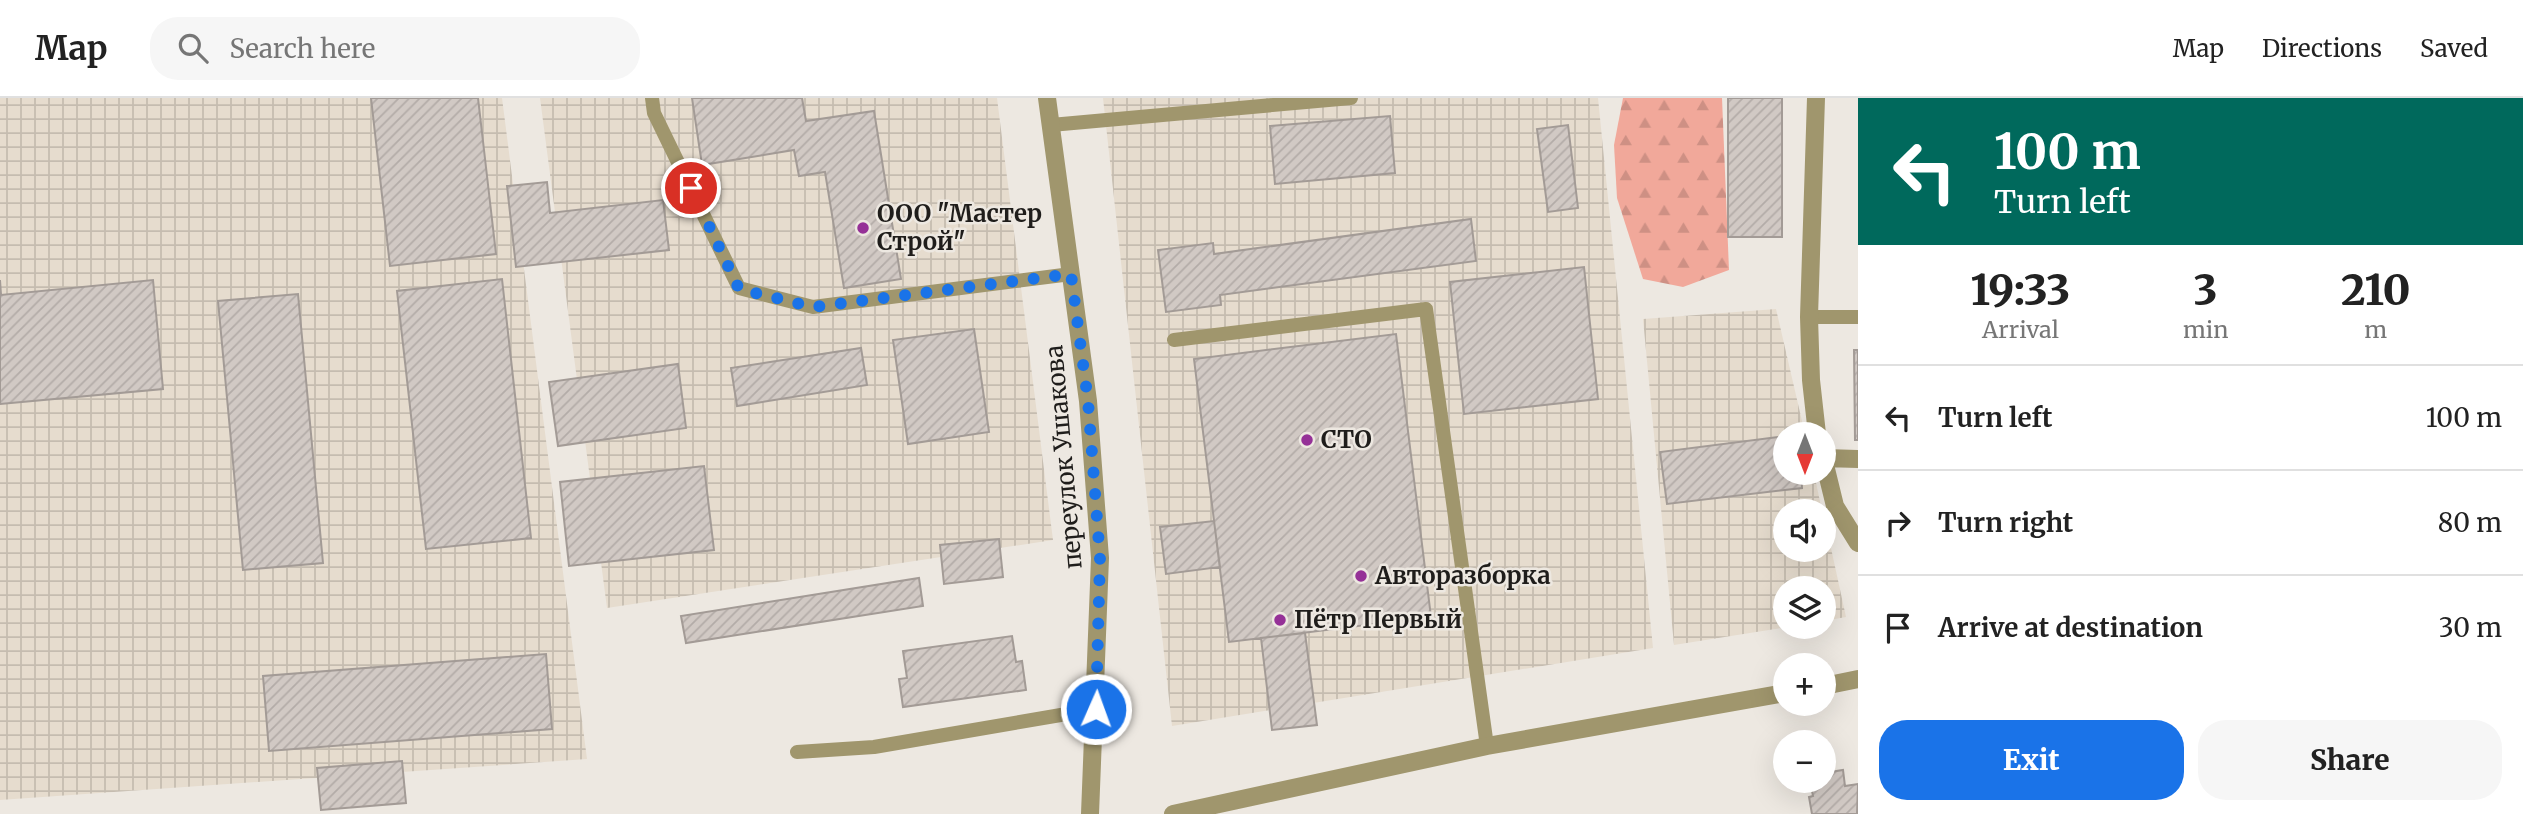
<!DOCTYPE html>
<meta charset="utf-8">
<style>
:root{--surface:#fff;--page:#f6f6f6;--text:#222;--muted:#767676;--line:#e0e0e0;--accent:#1a73e8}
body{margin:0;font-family:Merriweather,serif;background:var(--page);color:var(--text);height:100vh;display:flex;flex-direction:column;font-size:26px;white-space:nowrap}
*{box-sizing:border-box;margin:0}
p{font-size:23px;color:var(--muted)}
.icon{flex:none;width:38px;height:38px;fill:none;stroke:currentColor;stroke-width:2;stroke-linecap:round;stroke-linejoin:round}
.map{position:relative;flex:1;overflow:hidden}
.sheet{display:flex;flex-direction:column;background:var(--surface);width:665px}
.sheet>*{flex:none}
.hud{background:#00695c;color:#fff;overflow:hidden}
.needle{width:46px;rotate:180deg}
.buttons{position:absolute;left:1773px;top:324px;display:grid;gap:14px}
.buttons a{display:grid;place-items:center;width:63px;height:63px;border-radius:50%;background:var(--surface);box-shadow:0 7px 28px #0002;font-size:35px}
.pin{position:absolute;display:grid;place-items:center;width:60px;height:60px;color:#fff;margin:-30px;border:4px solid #fff;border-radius:50%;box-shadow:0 2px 7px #0007}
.me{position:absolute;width:77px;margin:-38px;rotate:2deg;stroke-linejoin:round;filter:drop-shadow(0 0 5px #0008)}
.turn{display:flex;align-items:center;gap:24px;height:147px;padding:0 21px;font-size:32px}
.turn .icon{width:91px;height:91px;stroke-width:2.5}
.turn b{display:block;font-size:49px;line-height:60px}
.eta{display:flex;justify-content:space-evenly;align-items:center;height:119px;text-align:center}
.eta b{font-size:42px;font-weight:800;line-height:49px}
.cta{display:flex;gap:14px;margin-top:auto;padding:14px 21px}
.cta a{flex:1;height:80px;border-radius:28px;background:var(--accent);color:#fff;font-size:28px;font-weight:800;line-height:80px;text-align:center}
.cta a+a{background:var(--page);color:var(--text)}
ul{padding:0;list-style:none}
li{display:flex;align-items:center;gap:21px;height:105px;padding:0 21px;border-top:2px solid var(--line)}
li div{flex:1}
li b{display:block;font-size:26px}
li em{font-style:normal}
header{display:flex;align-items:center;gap:42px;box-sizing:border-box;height:98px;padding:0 35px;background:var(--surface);border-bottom:2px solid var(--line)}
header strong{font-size:33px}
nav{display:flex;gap:38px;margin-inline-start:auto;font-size:24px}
.search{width:490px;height:63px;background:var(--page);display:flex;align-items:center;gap:18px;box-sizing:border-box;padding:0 24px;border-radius:28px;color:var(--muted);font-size:26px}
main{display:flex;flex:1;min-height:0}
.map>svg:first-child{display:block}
.industrial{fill:url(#industrial-grid)}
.forest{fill:url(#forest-firs)}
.building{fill:url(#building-hatch);stroke:#a39b96;stroke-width:2}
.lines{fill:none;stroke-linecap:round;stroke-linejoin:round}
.lane{stroke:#a0966d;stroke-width:14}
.street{stroke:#a0966d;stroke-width:18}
.route{stroke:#1a73e8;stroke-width:12;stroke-dasharray:0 21.6}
.poi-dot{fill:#953197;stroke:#ede8e1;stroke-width:2.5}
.labels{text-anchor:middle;stroke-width:5;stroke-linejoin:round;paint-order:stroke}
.poi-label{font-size:24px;font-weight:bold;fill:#1f1d1b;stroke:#ede8e1;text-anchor:start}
.street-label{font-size:24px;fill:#1f1d1b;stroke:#ede8e1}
</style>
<header>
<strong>Map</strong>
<div class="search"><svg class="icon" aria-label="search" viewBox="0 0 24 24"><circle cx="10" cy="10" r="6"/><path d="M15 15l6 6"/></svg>Search here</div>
<nav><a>Map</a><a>Directions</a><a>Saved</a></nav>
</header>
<main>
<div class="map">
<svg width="1858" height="716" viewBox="0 0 1858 716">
<defs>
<pattern id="industrial-grid" width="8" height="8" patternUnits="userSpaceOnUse" patternTransform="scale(1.75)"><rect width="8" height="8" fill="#e6dcce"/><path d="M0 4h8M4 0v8" fill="none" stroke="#c5bcb0"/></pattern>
<pattern id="forest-firs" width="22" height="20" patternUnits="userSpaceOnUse" patternTransform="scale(1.75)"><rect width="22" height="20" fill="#f1a89a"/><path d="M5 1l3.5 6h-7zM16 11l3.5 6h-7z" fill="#ce9084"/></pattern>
<pattern id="building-hatch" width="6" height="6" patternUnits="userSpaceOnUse" patternTransform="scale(1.75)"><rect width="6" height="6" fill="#d1c9c4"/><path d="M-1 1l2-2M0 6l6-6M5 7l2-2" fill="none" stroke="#b3aca8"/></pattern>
</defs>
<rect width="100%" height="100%" fill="#ede8e1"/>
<path class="industrial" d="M0,0H502L587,661L0,702Z
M540,0H997L1053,442L607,510Z
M1103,0H1598L1653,550L1172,628Z
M1776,211L1805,336H1785V374L1814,375L1822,413H1785V452H1824V418L1846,519L1824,523V490H1785V528L1788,529L1674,547L1643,221Z"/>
<path class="forest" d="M1623,0H1722L1729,172L1683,189L1643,181L1617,100L1614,47Z"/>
<path class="building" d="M371,0H478L496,156L390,168Z
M692,0H802L806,23L874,13L901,181L844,190L825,74L799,78L794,52L702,67Z
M1728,0H1782V139H1728Z
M1390,18L1395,75L1275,86L1270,28Z
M1568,27L1578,110L1548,114L1537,31Z
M547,84L550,115L663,102L669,152L516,169L507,88Z
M1471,121L1476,163L1220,197L1221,207L1166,214L1158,152L1213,145L1214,156Z
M1584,169L1598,301L1464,316L1450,184Z
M502,181L531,440L426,451L397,193Z
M0,182L1,197L153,182L163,291L0,306Z
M298,196L323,465L243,472L218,203Z
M974,231L989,334L908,346L893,242Z
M1396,236L1431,519L1229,544L1194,261Z
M861,250L867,287L737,308L731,270Z
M1854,252H1858V342H1855Z
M678,266L686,330L558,348L549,284Z
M1785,338V374H1801L1802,390L1667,406L1660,354Z
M704,368L714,452L569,468L560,384Z
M1214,423L1220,469L1166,476L1160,429Z
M999,441L1003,479L944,486L940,447Z
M919,480L923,508L686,545L681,518Z
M1305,535L1317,627L1272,632L1261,540Z
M1012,538L1016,564L1022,563L1026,592L903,609L899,581L907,580L903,553Z
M546,556L552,631L269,653L263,578Z
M402,663L406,705L321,712L317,670Z
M1829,668L1830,674L1843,672L1845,688L1858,686L1857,716H1812L1809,699L1813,698L1810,682H1824V669Z"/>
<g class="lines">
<path class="lane" d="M652,0L654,15L739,190L813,209L1071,176
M1051,27L1351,0
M1809,219H1858
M1174,242L1426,211L1487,648
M797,654L874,649L1096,611"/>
<path class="street" d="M1047,0L1088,303L1100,460L1090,716
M1816,0L1809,219L1811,282L1817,336
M1824,360L1858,361
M1824,363L1835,408L1858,445
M1824,588L1858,581
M1173,716L1487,648L1785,595"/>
</g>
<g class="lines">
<path class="route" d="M691,90L739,191L813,209L1071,176L1088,303L1100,460L1096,611"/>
</g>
<g class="poi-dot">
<circle cx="863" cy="130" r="7"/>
<circle cx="1307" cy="342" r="7"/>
<circle cx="1361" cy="478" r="7"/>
<circle cx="1280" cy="522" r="7"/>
</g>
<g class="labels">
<g class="poi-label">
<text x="877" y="124">ООО "Мастер<tspan x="877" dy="28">Строй"</tspan></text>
<text x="1321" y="350">СТО</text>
<text x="1375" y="486">Авторазборка</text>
<text x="1294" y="530">Пётр Первый</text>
</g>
<g class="street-label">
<text transform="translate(1064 359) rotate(-95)" y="8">переулок Ушакова</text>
</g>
</g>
</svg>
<div class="buttons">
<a><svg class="needle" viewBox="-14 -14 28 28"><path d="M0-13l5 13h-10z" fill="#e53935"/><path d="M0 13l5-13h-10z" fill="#767676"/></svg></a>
<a><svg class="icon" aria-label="sound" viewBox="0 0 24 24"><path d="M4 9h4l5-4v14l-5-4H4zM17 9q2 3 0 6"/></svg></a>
<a><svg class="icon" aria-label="layers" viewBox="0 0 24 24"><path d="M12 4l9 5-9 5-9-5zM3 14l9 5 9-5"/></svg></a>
<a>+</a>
<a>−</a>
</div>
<div class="pin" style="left:691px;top:90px;background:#d93025"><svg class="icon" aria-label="arrive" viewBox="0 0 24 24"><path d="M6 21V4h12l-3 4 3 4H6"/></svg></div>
<svg class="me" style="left:1096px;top:611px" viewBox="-20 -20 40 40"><circle r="17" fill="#1a73e8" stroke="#fff" stroke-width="3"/><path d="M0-11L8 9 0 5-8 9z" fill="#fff"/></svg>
</div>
<section class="sheet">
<div class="hud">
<div class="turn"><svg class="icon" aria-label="left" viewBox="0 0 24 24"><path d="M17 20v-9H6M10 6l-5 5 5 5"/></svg><div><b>100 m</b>Turn left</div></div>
</div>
<div class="eta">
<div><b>19:33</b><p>Arrival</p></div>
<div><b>3</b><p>min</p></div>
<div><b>210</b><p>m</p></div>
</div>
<ul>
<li><svg class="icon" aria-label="left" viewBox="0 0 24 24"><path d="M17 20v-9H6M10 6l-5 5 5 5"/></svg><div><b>Turn left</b></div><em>100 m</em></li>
<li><svg class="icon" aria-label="right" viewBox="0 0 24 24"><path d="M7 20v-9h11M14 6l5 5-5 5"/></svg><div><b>Turn right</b></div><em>80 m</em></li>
<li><svg class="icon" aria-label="arrive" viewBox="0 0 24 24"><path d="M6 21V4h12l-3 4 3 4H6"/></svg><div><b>Arrive at destination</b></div><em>30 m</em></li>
</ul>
<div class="cta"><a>Exit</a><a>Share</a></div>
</section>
</main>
